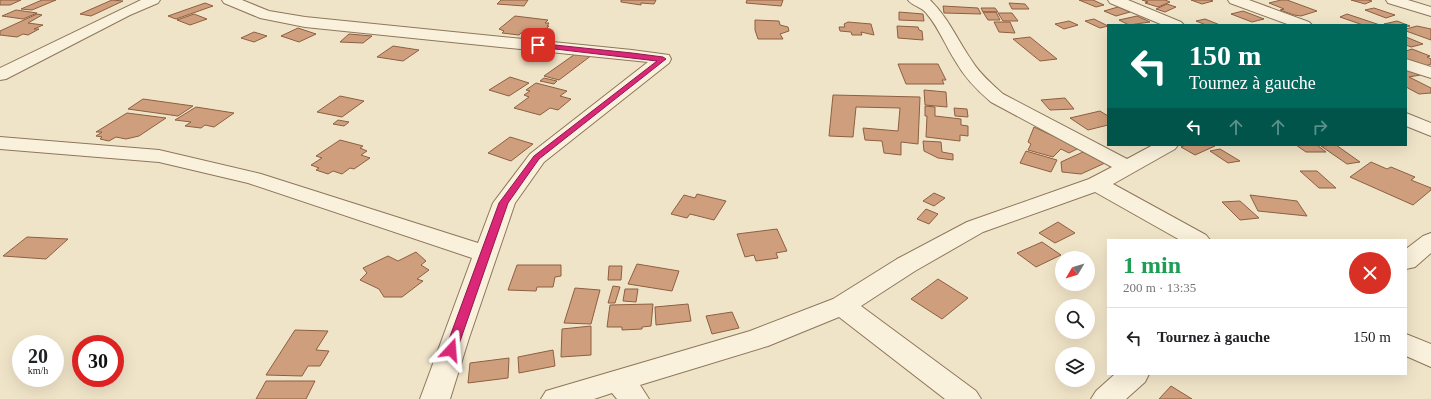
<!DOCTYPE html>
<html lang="fr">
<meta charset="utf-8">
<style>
:root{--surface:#fff;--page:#f6f6f6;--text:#202124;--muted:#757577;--line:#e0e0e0}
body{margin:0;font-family:Georgia,serif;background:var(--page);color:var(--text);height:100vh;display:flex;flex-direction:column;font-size:15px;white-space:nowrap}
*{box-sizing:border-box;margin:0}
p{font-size:13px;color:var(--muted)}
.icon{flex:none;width:22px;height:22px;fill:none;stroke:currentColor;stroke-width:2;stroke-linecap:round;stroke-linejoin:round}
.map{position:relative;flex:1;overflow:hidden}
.sheet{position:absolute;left:1107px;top:239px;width:300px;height:136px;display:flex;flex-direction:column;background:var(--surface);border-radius:0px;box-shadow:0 4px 16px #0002}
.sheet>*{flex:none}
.top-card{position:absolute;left:1107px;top:24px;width:300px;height:122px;border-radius:0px;box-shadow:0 4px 16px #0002;background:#00695c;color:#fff;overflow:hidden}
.needle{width:26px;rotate:232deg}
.controls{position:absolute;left:1055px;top:251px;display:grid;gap:8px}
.controls a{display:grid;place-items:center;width:40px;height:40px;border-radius:50%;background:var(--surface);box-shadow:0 4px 16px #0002;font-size:20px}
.speed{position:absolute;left:12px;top:335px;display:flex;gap:8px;font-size:20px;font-weight:700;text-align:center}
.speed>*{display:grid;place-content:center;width:52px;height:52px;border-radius:50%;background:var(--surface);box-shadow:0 4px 16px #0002;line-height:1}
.speed small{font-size:10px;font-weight:400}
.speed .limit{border:6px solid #d22;background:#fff;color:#111}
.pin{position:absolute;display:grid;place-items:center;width:34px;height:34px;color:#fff;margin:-17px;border-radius:8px;box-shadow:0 2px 6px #0006}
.me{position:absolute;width:44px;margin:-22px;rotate:19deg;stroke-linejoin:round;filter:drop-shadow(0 0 3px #0008)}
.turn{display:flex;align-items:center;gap:14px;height:84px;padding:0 16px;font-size:18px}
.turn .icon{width:52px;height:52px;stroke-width:2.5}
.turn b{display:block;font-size:28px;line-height:34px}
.lanes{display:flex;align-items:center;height:38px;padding:0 16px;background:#0003;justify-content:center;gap:20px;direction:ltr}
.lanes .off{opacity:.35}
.round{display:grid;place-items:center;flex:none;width:42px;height:42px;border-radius:21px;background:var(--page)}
.summary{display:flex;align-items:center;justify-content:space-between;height:68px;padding:0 16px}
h1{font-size:24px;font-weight:600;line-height:30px;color:#1e9e55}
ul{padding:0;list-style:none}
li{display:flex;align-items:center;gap:12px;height:60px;padding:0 16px;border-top:1px solid var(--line)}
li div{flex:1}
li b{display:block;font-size:15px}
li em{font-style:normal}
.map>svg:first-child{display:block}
.building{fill:#cf9f7d;stroke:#8d5f41}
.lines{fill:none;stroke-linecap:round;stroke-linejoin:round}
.minor-casing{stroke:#8d765c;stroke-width:2}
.minor{fill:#faf1dc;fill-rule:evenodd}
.route{fill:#db2777;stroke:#8e194d}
</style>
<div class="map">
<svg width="1431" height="399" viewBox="0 0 1431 399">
<rect width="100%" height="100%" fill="#f0e4c8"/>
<path class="building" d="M2,0H21L10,5H0V1Z
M42,0H56L32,10L21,9Z
M112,0L123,1L91,16L80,14Z
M501,0H528L524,6L497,4Z
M621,0H656L654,4L641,3V5L621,2Z
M747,0H783L781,6L746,3Z
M1079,0H1093L1104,5L1096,7Z
M1142,0H1165L1170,2L1158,7L1145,3L1148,2Z
M1191,0H1210L1213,1L1202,4Z
M1281,0H1287L1317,11L1301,16L1294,15L1280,10L1284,9L1269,3Z
M1351,0H1368L1372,1L1365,4Z
M205,3L213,6L176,19L168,16Z
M1009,3L1025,4L1029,9H1012Z
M1167,4L1176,7L1165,12L1156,9Z
M943,6L978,8L981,14L944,13Z
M1118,7L1130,12L1116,16L1104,11Z
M981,8H995L998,12H983Z
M1374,8L1395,15L1386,18L1365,10Z
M16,10L37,13L23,19L2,16Z
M1243,11L1264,19L1252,22L1231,14Z
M899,12L923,14L924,21L899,20Z
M983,12H996L1000,20H988Z
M998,13H1012L1018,21H1003Z
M37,14L42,15L28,23L43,25L34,29H39L28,35L23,34L17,37L0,35V31Z
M194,14L207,19L190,25L177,20Z
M1347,14L1380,25H1363L1340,17Z
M515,16L548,20L545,23H549L547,26H549L540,34L521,33L519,35L502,33L504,31L499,29Z
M1137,16L1150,22L1129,25L1119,20Z
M1094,19L1108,26L1100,28L1085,21Z
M1205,19L1220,25H1206L1196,21Z
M755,20L779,21L780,25L788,27L789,31L780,34L783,39H758L755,30Z
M1069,21L1078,25L1064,29L1055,24Z
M1397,21L1410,26L1406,27V25L1384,24Z
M848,22L871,24L874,35L861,32L862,35H852L851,32L840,31L839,27H845L844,24Z
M994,22H1010L1015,33L999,32Z
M897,26L918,27L919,30L922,31L923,40L898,38Z
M1417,26L1431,29V40L1406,31V29Z
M298,28L316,34L299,42L281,36Z
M254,32L267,36L254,42L241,38Z
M349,34L372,36L363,43L340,42Z
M1030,37L1057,59L1040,61L1013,39Z
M1406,37L1423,44L1411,47L1406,45Z
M393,46L419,50L403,61L377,57Z
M1412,49L1430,56L1427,57L1431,59V64L1423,67L1406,60V51Z
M578,52L592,55L559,80L544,76Z
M898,64H938L946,80H942L944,84H906Z
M1406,69L1420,75L1409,77L1431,88V93L1419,94L1406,87Z
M510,77L529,83L509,96L489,90Z
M544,78L557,81L554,84L540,81Z
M536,83L567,91L560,96L571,99L558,110L550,108L540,115L514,108L529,97L524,95L530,91L526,90Z
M924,90L946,92L947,107L925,105Z
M833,95L920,97L918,144L901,142V155L884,153L882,141L865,140L863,128L898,131L900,108L856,107L853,137L829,136Z
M340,96L364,101L342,117L317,112Z
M1065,98L1074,109L1050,110L1041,100Z
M143,99L193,106L178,116L128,109Z
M925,106L935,107V116L961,119V125L968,126V136L960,135V141L926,137L927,116H925Z
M196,107L234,113L214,127L205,125L201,128L185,126L191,122L175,120Z
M954,108L967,109L968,117L955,116Z
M1100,111L1108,116V125L1088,130L1070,118Z
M127,113L166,118L139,136L126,139L116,137L109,141L100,139L102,137L96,136L102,132H96Z
M338,120L349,122L344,126L333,124Z
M1034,127L1079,148L1069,153L1061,149L1053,157L1028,150L1031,144L1028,142Z
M510,137L533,144L511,161L488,153Z
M340,140L363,146L360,148L367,151L361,155L370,158L354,169L350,168L342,174L333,171L328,174L316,170L319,168L311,165L322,158L316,156Z
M923,141L941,142L942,152L953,154V160L938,158L924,151Z
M1185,145H1213L1215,146L1195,155L1181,147Z
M1296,145H1317L1326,152H1306Z
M1336,145L1360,162L1347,164L1321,146Z
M1220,149L1240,161L1228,163L1210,151Z
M1026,151L1057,160L1051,172L1020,163Z
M1083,152L1105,163L1081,174L1062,172L1061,162Z
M1371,162L1387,169L1391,167L1415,177L1411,180L1431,188V190L1413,205L1350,177Z
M1300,171H1317L1336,188H1319Z
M934,193L945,198L934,206L923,201Z
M697,194L726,201L714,220L690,214L687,218L671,214L684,195L695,198Z
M1250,195L1297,201L1307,216L1258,211Z
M1240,201L1259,218L1240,220L1222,202Z
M926,209L938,214L929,224L917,219Z
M1058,222L1075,233L1055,243L1039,233Z
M777,229L787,251L776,253L778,258L756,261L754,255L745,257L737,234Z
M27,237L68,239L46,259L3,256Z
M1042,242L1061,255L1036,267L1017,253Z
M416,252L426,261L421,265L429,270L417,279L423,281L402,297H384L379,289L360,280L367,273L363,268L388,256L398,261Z
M637,264L679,271L672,291L628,284Z
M517,265H561V276L555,277L553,287H537L536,291L508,290Z
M609,266H622L621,280H608Z
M938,279L968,298L942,319L911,299Z
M613,286L620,287L615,303H608Z
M575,288L600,290L591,324L564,323Z
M625,289H638L636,302L623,301Z
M653,304L651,326L642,327V329L622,330V327H607L610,305Z
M688,304L691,321L656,325L655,307Z
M732,312L739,328L712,334L706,316Z
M591,326V355L561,357L562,329Z
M295,330L328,331L316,350L329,351L320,366H308L302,376L266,375Z
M553,350L555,366L519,373L518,357Z
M509,358L508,378L468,383L470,363Z
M266,381H315L306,399H256Z
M1171,386L1192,399H1159Z"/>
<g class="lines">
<g class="minor-casing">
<path id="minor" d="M141,0H160L158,3L130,15L6,79L0,80V68Z
M222,0H242L269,11L305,17L632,50L669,55L671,59L669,63L544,162L515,203L469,338L450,399H420L472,258L248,183L159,162L0,149V137L159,150L261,174L478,243L493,203L530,154L648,62L305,27L260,18L224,3Z
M908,0H930C948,17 958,41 972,61C980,74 992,84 1003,94L1127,159L1153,145H1178L1175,149L1113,184L1206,235L1210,240H1180L1095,192L983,232L915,271L861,306L976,391L981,399H945L839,317L768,346L640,385L649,399H617L612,393L594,399H541L546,391L750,331L833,299L897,259L967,222L1089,179L1112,167L991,102C977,90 965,78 956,62C946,47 939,28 927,14C921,6 912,6 908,0Z
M1108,0H1128L1181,22L1184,25H1163L1110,3Z
M1228,0H1249L1309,22L1312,25H1290L1230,3Z
M1386,0H1408L1431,7V16L1388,3Z
M1406,59L1431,67V78L1406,70Z
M1406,113L1431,123V136L1406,126Z
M1431,233V253L1415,267L1406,269V249L1423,236Z
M1406,334L1431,344V367L1406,356Z
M1115,374H1149L1145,382L1126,399H1091L1096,391Z"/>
</g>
<use href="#minor" class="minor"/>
</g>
<path class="route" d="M535,43L632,53L663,57L666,59L539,159L508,203L457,350L455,353L451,355L447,353L445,350L499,203L534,156L657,61L538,47L534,45Z"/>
</svg>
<div class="controls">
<a><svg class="needle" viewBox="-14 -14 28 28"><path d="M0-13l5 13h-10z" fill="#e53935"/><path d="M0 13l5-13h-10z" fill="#757577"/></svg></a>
<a><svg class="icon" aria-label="search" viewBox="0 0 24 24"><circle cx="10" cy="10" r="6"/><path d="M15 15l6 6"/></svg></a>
<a><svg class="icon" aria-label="layers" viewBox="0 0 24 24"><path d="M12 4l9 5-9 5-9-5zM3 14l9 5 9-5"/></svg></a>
</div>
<div class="speed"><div>20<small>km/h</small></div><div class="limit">30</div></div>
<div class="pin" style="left:538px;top:45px;background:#d93025"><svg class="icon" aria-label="arrive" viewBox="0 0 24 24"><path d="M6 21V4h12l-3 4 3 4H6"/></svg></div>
<svg class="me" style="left:451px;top:350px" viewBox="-20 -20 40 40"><path d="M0-17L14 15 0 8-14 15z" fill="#db2777" stroke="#fff" stroke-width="4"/></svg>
<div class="top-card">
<div class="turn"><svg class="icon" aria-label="left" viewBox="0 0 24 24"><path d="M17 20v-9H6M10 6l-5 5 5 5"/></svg><div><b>150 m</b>Tournez à gauche</div></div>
<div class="lanes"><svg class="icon" aria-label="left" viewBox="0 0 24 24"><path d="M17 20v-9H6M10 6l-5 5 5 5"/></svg><svg class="icon off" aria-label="ahead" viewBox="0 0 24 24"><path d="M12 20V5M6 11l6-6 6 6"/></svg><svg class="icon off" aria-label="ahead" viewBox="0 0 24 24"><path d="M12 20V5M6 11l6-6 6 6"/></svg><svg class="icon off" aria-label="right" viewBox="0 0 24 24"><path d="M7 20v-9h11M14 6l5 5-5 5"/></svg></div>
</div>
<section class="sheet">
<div class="summary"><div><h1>1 min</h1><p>200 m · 13:35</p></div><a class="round" style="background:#d93025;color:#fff"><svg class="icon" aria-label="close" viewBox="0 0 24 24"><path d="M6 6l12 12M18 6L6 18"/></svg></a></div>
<ul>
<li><svg class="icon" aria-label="left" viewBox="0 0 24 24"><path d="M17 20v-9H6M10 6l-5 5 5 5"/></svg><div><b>Tournez à gauche</b></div><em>150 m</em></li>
</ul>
</section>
</div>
